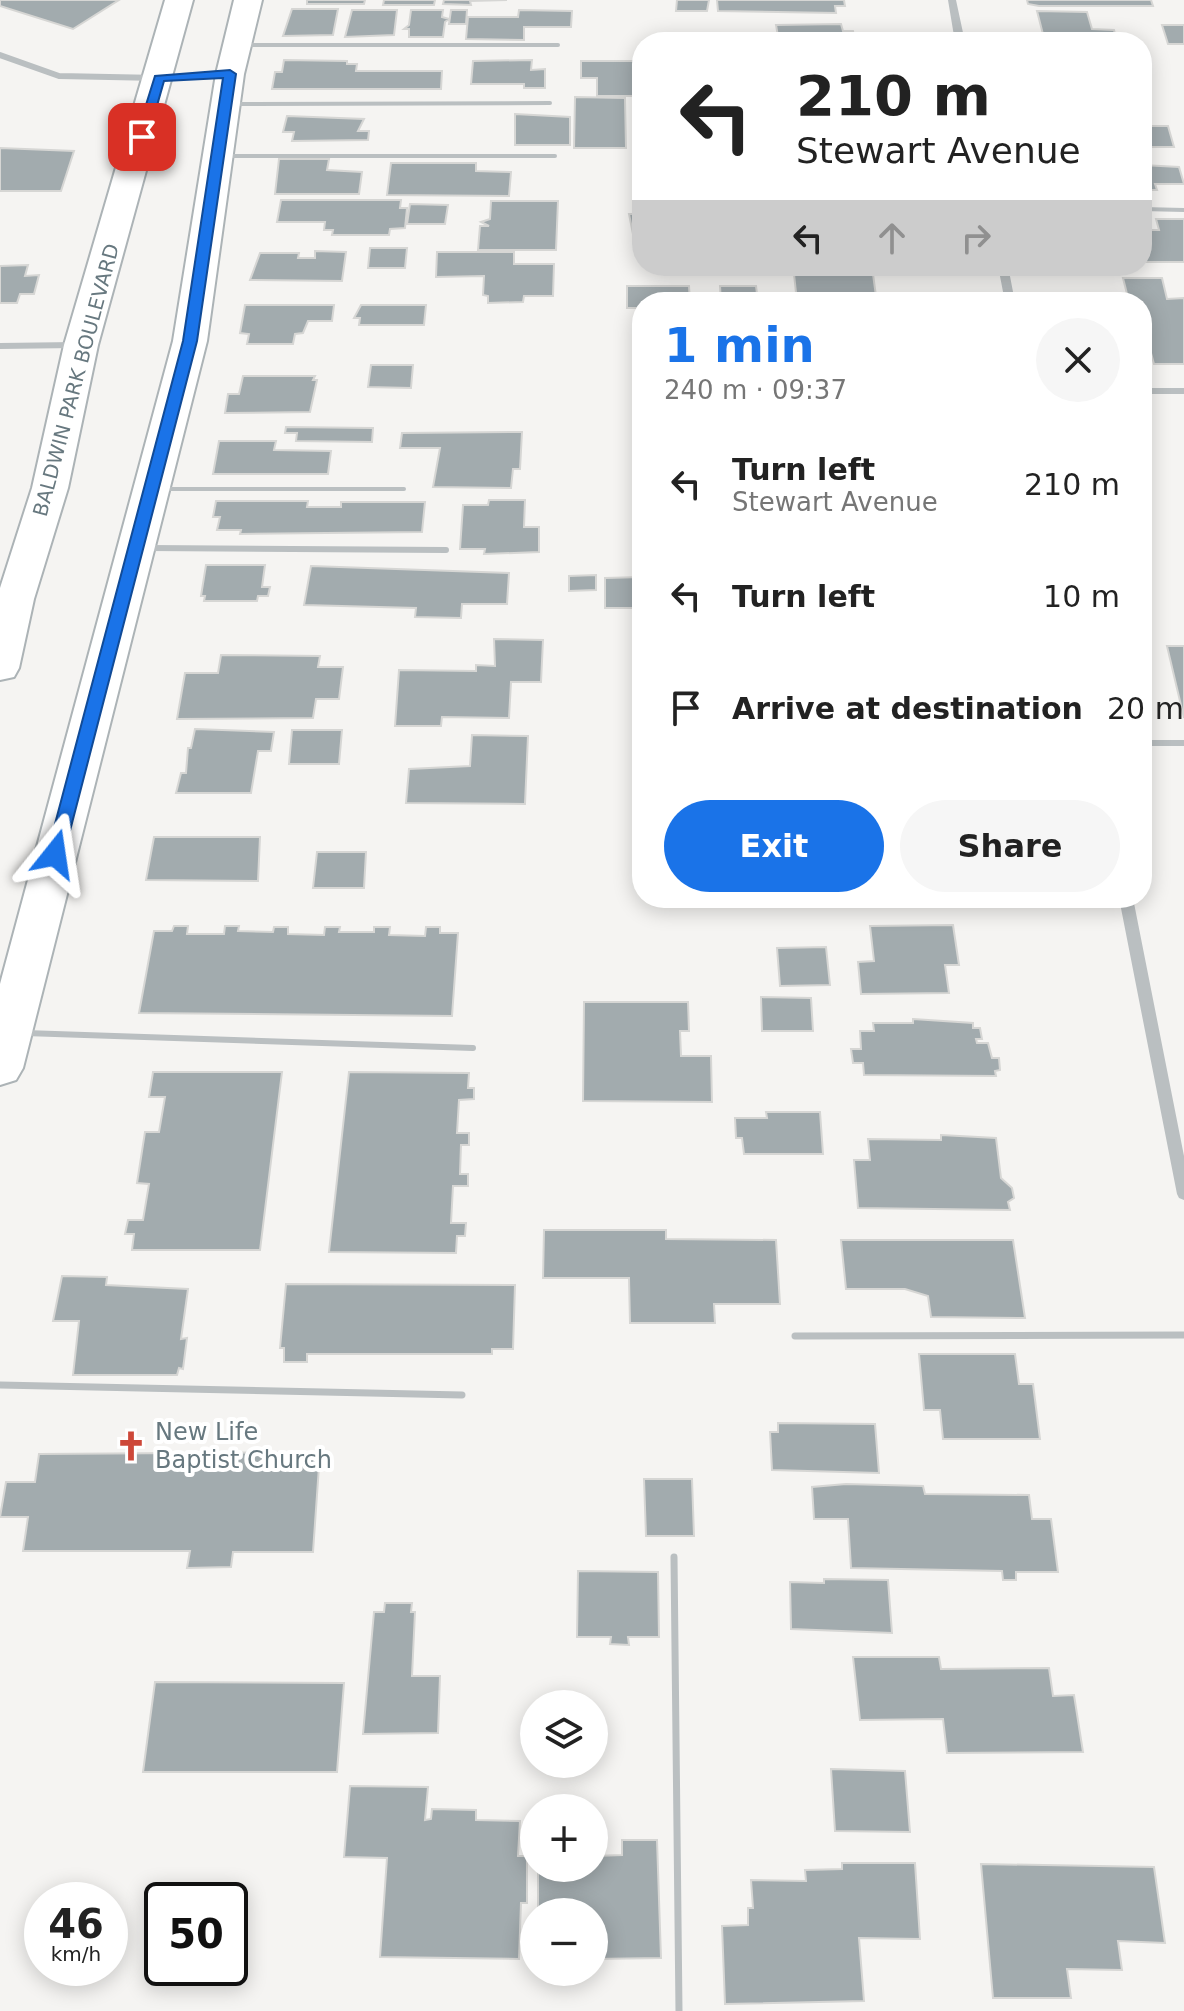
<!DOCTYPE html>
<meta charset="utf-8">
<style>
:root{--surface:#fff;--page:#f6f6f6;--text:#222;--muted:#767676;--accent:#1a73e8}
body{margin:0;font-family:"DejaVu Sans",sans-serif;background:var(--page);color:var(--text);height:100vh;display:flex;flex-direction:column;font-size:30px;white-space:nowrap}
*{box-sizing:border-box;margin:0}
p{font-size:26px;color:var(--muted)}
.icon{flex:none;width:44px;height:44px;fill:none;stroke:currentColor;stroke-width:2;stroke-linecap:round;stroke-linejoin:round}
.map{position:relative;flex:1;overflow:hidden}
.sheet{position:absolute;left:632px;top:292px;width:520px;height:616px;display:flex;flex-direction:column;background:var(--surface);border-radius:32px;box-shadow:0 4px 20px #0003}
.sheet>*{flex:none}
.top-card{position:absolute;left:632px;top:32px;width:520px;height:244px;border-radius:32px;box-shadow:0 4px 20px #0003;background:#fff;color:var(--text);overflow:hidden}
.buttons{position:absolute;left:520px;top:1690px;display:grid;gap:16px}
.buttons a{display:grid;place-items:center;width:88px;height:88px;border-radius:50%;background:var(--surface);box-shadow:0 4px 20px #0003;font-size:40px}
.speed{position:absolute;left:24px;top:1882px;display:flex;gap:16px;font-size:40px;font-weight:700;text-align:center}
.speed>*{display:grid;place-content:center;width:104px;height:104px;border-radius:50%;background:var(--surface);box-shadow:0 4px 20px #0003;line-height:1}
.speed small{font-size:20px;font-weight:400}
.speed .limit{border:4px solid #111;border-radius:12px;background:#fff;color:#111}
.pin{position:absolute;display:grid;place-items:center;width:68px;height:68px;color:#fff;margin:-34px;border-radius:16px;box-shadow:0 4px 12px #0006}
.me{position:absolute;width:88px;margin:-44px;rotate:15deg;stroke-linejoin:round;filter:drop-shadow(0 0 6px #0008)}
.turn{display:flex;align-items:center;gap:28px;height:168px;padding:0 32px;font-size:36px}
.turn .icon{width:104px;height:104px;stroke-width:2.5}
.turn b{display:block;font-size:56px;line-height:68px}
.lanes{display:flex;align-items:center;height:76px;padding:0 32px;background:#0003;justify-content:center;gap:40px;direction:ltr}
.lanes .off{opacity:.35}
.round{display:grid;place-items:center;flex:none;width:84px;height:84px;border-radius:42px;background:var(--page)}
.head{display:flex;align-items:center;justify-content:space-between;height:136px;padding:0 32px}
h1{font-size:48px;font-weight:600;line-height:60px;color:var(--accent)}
.cta{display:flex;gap:16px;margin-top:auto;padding:16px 32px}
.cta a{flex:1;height:92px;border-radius:48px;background:var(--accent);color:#fff;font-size:32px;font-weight:600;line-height:92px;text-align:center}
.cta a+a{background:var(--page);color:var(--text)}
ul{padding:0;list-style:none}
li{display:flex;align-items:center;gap:24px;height:112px;padding:0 32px}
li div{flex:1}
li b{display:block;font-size:30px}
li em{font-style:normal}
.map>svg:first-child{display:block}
.building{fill:#a2abae;stroke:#d6d6d4;stroke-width:2}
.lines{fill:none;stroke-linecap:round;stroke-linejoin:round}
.secondary-casing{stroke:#acb3b6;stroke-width:4}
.service-far2{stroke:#babfc1;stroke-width:4}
.service-far1{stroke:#babfc1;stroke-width:6}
.service{stroke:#babfc1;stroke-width:7}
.minor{stroke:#babfc1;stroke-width:6}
.tertiary{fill:#babfc1;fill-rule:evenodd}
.secondary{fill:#fff;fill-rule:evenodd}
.route{fill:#1a73e8;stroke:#114b97;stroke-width:2}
.labels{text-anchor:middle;stroke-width:8;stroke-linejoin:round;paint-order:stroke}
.far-street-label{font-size:20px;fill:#67787f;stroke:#fff}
.poi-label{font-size:24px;fill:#67787f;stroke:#fff;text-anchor:start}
</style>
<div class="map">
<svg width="1184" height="2011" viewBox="0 0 1184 2011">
<rect width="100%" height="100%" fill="#f5f4f2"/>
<path class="building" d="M0,0H119L73,29L0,6Z
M307,0H365L364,4H307Z
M384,0H435L434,5H383Z
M444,0H507L470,1L471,5L443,4Z
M677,0H709L707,11H676Z
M717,0H844L845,6H835L836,13L718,11Z
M1027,0H1151L1153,6H1039L1028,4Z
M292,9H338L333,35L283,36Z
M352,10H397L394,35L345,37Z
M411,10H443L442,17L449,19L445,22L443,37H409V29H404L409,25Z
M451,10H467L466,24H449Z
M519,10L572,11L571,27H524V40L466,39L468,17H518Z
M1037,11L1087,12L1092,29L1114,30L1117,42H1045Z
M841,24L843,31H853L855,42H779L776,25Z
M1162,25H1184V44H1168Z
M726,34H755V42H765H726Z
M284,60L347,61V64H357L356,71H442L441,89H272L275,72H282Z
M532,60L531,70L545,69V88H524V84H471L473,61Z
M581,61H642V96H597V78H581Z
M575,97L625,98L626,148H574Z
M515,114L570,117V145H515Z
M287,116L364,119L358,131H369L368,140L292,141L294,132H283Z
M1142,126H1168L1174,147H1142Z
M0,148L74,151L61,191H0Z
M279,159H329L327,170L362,172L359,194H275Z
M391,163H476V171L511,172L509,196L387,195Z
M1142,165L1179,167L1184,184H1155L1157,190H1142Z
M281,200H401L400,208H407L405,228L390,229L389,235H332L333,230H324L325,222H277Z
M491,201H558L556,250H478L480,226H489L481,222L490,219Z
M410,204L448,205L445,224H407Z
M629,214H642V234H633Z
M1156,219H1184V262H1142V230H1159Z
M370,248H407L405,268H368Z
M315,251L346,252L342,281L250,280L260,253H299L298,258H315Z
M437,252H514V264H554L553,296H524L523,302L488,303V296L483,295L484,276L436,277Z
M28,265L25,276L39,275L34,294H20L17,303H0V266Z
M794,274H873L876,296H866L867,302H797Z
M1123,278H1162L1167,299L1184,298V364H1154L1146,335H1142V302H1129Z
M627,286H689L690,302H642V308H627Z
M720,286H756L758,302H721Z
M245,305H334L332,321H308L303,333L295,334L293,344H247L249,334L240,333Z
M361,305H426L424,325H359L360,318H354Z
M371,365H413L411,388L368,387Z
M243,376H315L313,380H317L310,412L225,413L228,394H239Z
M286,427L373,428L372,442L296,441L297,433H285Z
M522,432L520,469H513L511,488L433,487L440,448H400L402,433Z
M219,441H276L274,450L331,451L328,474H213Z
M489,500H525L524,527H539V552L484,554L485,549H460L463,505H488Z
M216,501H308L307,507H341V502H425L422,532L240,534L241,530H217L220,517H213Z
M206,565H265L262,587H270L268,596H258L257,601H204L205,596H201Z
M311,566L509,573L507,604H462L461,618L415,617L416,608L304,605Z
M596,575V590L569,591V576Z
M642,577V608H605V578Z
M494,639L543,640L541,682H511L509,718L442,717L441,726H395L399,670L476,671V665L495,666Z
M1167,646H1184V718Z
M221,655L320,656L318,667H343L339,699H316L313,718L177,719L185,673H218Z
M195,729L274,732L271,751H258L251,793H176L181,773H186L188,748H191Z
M292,730H342L339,764H289Z
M472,735L528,736L525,804L406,803L409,769L470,766Z
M154,837H260L258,881L146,880Z
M317,852H366L364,888H313Z
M953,925L959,965H945L949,993L861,994L858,962L874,961L870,926Z
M174,926H188L187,934H224L225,926H239L238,931L273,932L274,927H288V934L324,935L325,927H340L339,932H374V927H390L389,935L425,936L426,927H440V933H458L452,1016L139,1013L154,931H172Z
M826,947L830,985L780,986L777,948Z
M761,997L811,998L813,1031H762Z
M584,1002H688L689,1031H680L681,1056H711L712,1102L583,1101Z
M913,1019L973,1023V1028H980L982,1039H976L977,1043H988L992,1058H999L1000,1070L995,1071L996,1076L864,1075L863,1063H853L851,1049H861L860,1031H874L873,1023H913Z
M153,1072H282L260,1250H132L134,1234H125L128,1220H143L149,1184L137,1183L145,1132H159L165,1097H149Z
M349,1072L469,1073L468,1088H474V1099L459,1100L457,1133H469V1145H461L460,1174H468V1186H453L451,1223H466L465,1236H457L456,1253L329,1252Z
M766,1112H820L823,1154H744L742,1138H736L735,1118H767Z
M941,1135L996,1138L1001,1178L1012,1188L1014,1198L1008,1202L1010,1210L858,1208L854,1160H870L868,1139L941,1140Z
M544,1230H666V1239L776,1240L780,1304H714L715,1323H630L629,1278H543Z
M841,1240H1013L1025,1318L931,1317L928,1296L905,1289H846Z
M62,1276L107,1277L106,1285L188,1289L181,1339L187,1338L183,1369L179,1368L177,1375H73L79,1321H53Z
M286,1284L515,1285L513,1349H492V1354H307V1362H284V1348H280Z
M919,1354H1015L1019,1384H1033L1040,1439H943L940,1410H924Z
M778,1423L875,1424L879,1473L772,1470L770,1432H778Z
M320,1452L313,1552H233L231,1567L187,1568L190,1551H23L28,1517H0L6,1482H35L39,1454Z
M644,1479H692L694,1536H646Z
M846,1484L923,1486L925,1494L1029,1495L1032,1519H1051L1058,1572H1016V1580H1003L1002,1571L851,1568L848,1519H814L812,1487Z
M578,1571L658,1572L659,1637H628L629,1645L610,1644L611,1637H577Z
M824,1579L888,1580L892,1633L791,1629L790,1582L824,1583Z
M385,1603H412L411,1612H415L412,1676H440L438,1733L363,1734L374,1612H384Z
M853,1657H939L941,1669L1049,1668L1053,1696L1074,1695L1083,1752L947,1753L943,1719L860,1720Z
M155,1682L344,1683L337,1772H143Z
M831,1769L905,1771L910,1832L835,1831Z
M350,1786L428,1787L425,1820L431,1819L432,1809L476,1810V1820L520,1821L518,1856H527V1903H521L519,1959L380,1957L387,1858L344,1857Z
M622,1840H657L661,1958L594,1959V1912H538V1868H594V1856L622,1855Z
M842,1863H915L920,1939L859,1938L864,2001L725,2004L722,1926L748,1925V1908H753L751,1880L806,1881L805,1870L842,1869Z
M981,1864L1154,1867L1165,1943L1118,1941L1122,1970L1067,1969L1071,1998H993Z"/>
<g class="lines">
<g class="secondary-casing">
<path id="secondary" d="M165,0H193L98,345L68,488L34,599L19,668L14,677L0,680V588L32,488L64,345Z
M234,0H262L244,74L207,341L23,1068L16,1080L0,1085V984L173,341L216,74Z"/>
</g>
<path class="service-far2" d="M244,45H558
M233,104L550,103
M225,156H555
M1142,209L1184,210
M162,489H404"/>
<path class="service-far1" d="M149,548L446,550
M1142,743H1184
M25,1033L473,1048"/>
<path class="service" d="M795,1336L1184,1335
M0,1385L462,1395
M674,1557L679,2011"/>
<path class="minor" d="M0,55L59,76L159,78L223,74
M0,346L75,345
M1142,391H1184"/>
<path class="tertiary" d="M948,0H956L965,42H955Z
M998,266H1008L1015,302H1005Z
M1119,898H1133L1184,1156V1200L1179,1198L1177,1194Z"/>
<use href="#secondary" class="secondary"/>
</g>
<path class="route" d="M230,70L236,74L197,341L64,854L55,860L47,854L183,341L223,78L164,81L148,137L142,141L136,137L155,76Z"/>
<defs>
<g id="church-bare" transform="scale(2.4)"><path d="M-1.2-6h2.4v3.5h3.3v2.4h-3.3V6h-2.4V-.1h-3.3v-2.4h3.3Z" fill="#cd4839" stroke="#fff" stroke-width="2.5" paint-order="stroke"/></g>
</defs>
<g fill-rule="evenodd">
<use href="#church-bare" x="131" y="1446"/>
</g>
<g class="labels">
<g class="far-street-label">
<text transform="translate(76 380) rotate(-75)" y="7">BALDWIN PARK BOULEVARD</text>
</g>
<g class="poi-label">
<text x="155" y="1440">New Life<tspan x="155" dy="28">Baptist Church</tspan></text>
</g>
</g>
</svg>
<div class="buttons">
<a><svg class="icon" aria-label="layers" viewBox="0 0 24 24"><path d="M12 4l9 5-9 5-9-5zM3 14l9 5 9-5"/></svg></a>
<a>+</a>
<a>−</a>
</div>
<div class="speed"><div>46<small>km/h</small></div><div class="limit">50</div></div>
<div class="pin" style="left:142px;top:137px;background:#d93025"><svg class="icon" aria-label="arrive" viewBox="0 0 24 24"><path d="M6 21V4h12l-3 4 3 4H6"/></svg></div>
<svg class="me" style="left:55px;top:854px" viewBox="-20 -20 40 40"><path d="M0-17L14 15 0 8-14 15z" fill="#1a73e8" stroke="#fff" stroke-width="4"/></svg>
<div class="top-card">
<div class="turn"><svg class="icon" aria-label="left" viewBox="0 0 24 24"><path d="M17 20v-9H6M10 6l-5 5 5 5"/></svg><div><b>210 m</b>Stewart Avenue</div></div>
<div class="lanes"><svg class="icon" aria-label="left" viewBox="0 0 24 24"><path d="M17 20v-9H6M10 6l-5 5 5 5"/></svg><svg class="icon off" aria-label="ahead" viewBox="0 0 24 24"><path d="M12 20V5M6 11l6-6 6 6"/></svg><svg class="icon off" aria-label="right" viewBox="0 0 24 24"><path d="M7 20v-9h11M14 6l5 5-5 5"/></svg></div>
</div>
<section class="sheet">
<div class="head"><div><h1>1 min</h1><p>240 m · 09:37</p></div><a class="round"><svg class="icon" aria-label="close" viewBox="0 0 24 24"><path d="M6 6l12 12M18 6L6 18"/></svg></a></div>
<ul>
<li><svg class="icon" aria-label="left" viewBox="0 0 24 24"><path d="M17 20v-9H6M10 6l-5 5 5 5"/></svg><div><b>Turn left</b><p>Stewart Avenue</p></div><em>210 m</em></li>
<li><svg class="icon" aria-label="left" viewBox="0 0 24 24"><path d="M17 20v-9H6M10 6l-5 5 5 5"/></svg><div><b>Turn left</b></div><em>10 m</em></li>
<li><svg class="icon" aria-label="arrive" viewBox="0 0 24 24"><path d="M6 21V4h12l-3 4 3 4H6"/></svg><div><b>Arrive at destination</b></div><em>20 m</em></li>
</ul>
<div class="cta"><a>Exit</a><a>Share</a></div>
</section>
</div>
